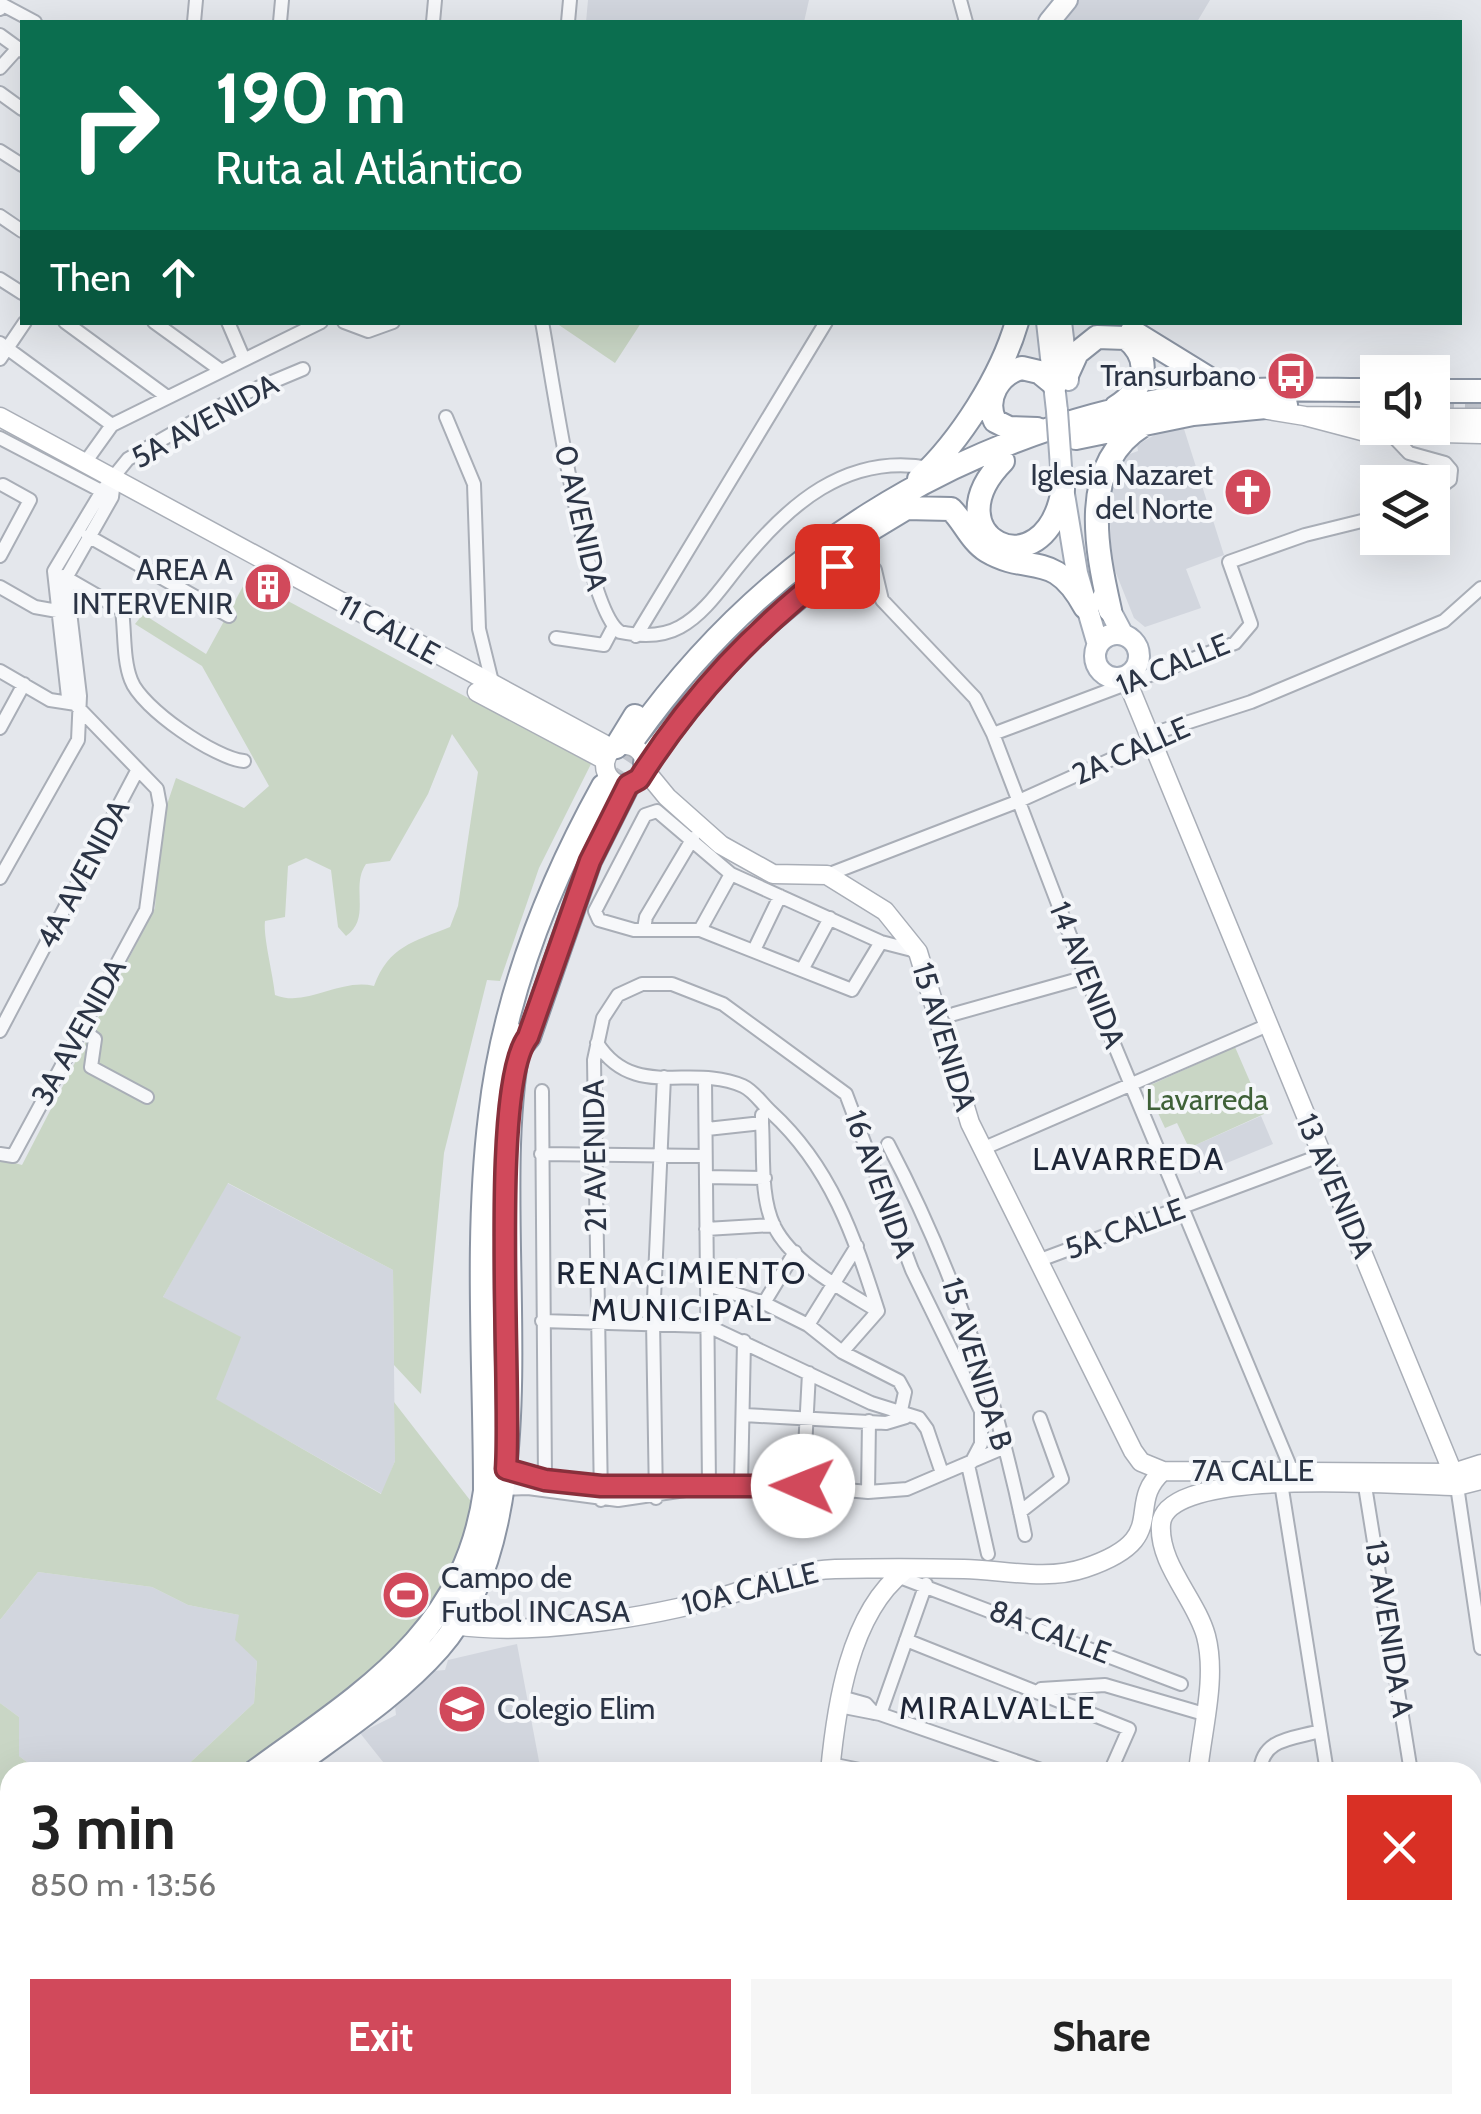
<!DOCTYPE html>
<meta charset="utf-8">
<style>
:root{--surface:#fff;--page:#f6f6f6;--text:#222;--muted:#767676;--accent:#d1495b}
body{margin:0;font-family:Cabin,sans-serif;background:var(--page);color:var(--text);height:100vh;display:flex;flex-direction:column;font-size:38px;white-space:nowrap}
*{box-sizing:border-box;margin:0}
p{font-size:32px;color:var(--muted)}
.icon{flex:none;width:55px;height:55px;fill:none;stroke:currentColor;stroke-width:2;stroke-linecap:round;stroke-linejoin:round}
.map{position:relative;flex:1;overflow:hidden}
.side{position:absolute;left:0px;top:1762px;width:1482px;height:352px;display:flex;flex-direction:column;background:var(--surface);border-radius:30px 30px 0 0;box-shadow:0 10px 40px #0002}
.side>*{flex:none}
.top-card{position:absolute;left:20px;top:20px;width:1442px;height:305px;border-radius:0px;box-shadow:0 10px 40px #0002;background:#0b6e4f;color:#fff;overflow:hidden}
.controls{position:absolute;left:1360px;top:355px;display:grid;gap:20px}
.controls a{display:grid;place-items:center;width:90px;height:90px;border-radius:0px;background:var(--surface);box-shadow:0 10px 40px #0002;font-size:50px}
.pin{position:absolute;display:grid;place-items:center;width:85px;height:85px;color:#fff;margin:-42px;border-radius:20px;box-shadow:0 5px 15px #0006}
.me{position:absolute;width:110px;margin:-55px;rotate:271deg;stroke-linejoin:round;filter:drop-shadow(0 0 8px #0008)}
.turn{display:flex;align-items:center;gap:35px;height:210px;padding:0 30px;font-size:45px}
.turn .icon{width:130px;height:130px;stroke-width:2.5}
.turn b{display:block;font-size:70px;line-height:85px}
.then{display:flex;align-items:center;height:95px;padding:0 30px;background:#0003;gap:20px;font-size:38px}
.round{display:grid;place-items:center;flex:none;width:105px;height:105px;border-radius:0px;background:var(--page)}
.overview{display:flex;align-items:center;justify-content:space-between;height:170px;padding:0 30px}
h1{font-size:60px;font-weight:700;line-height:75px}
.cta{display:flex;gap:20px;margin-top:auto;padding:20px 30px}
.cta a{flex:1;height:115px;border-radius:0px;background:var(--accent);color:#fff;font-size:40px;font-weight:700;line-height:115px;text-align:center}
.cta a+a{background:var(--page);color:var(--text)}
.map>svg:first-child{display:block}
.built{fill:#d2d6de}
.green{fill:#c9d6c5;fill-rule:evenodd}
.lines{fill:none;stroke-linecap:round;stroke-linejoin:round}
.highway-tunnel{stroke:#bfc3cb;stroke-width:22;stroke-dasharray:22 11;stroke-linecap:butt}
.street-casing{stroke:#a9aeb7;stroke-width:16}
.secondary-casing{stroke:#a9aeb7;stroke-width:21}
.primary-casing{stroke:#a3abb8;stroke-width:24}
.highway-casing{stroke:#8b94a3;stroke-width:26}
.street{stroke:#f7f8fa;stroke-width:12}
.secondary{stroke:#fff;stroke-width:18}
.primary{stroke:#fff;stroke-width:20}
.highway{stroke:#fff;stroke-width:22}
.primary-bridge-casing{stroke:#a3abb8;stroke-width:24;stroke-linecap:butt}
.primary-bridge{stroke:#fff;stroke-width:20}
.route-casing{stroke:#882f3b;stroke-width:25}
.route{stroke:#d1495b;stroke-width:18}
.labels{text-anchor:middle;stroke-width:8;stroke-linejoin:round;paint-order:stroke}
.poi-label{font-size:30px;fill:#2b3445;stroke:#f4f6f9;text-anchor:end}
.street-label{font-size:30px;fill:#2b3445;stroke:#f4f6f9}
.park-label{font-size:30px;fill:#3f6138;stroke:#f4f6f9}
.neighbourhood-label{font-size:32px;letter-spacing:2.5px;fill:#1d2536;stroke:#f4f6f9}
</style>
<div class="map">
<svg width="1481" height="2114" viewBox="0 0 1481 2114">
<rect width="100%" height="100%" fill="#e4e7ec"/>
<path class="built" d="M588,0H809L804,22H586Z
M1076,0H1210L1197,22H1058Z
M1184,429L1224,555L1186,569L1201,608L1145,627L1134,618L1112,563L1109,503L1115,470L1127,455L1138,451L1137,445L1158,433Z
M1261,1116L1273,1144L1200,1174L1189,1148Z
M227,1183L393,1270L395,1461L382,1494L215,1399L163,1297Z
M38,1572L152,1587L188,1605L239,1615L257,1660L254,1703L180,1772H40L19,1756V1717L0,1703V1620Z
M517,1644L541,1772H391L360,1733L396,1715L395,1706L433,1671L445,1670L448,1660Z"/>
<path class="green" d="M556,323H641L615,363Z
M247,579L591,764L539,868L500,981L487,980L444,1153L421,1394L394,1365L393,1270L228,1183L163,1297L241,1337L216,1399L381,1494L395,1461L394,1402L473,1504C451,1605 369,1683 286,1741C273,1750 257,1767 242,1772C225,1778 197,1772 180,1772L254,1703L257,1661L235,1640L239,1615L188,1605L152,1587L38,1572L0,1620V1159L22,1165L155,908L160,825L176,778L244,808L269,786L202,666L135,624L143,614L206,654ZM452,734L478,772L458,906L450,927C413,942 389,946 374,986C339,978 307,1008 275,995C273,974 263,937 265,921L285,917L288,866L306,858L331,870L338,927L346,936C372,918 350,887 366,864L390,861L428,794Z
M1235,1047L1264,1114L1189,1148L1177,1123L1165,1128L1146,1087Z
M0,1703L19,1717V1756L40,1772H10V1889L0,1891L4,1851L0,1849Z
M1180,2105H1248L1254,2110L1257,2105H1439L1440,2114H1181Z"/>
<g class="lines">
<path class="highway-tunnel" d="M1432,405L1481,407
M614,792L646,743"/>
<g class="street-casing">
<path id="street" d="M960,0L966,22
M0,9L3,5L35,22
M194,22L196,0
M280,22L282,0
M433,22L435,0
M568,22L570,0
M0,35L22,51
M0,68L18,48
M0,93L22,109
M0,151L22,165
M0,216L22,231
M0,279L22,293
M65,322L166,396
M154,322L219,369
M228,322L243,357
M344,322L368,331L393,322
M542,322C552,375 585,609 620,632C639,636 662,637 680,627C704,614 721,588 738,567C787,505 847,452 930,468
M0,343L112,425
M0,359L25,322
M446,417L474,484L479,629L493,686
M1390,433L1409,453L1445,463L1451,470L1450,480L1432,493
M0,438L109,495
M84,464L112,425L321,322
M88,536L229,616
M0,556L30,500L3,485
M866,569L875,570L882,600L975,698L993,734L1086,977L1292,1471
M63,576L122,610C125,632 123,660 131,680C141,708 216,759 244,761
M0,587L35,607L63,612
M636,636L826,322
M556,638L604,645L613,628
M0,671L50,700L76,704
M0,728L24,684
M993,734L1235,643L1251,624L1229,562L1305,535L1378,517
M827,875L1019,801L1152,741L1158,732L1251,702L1444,621L1481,588
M0,878L78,740L80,696L66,578L112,497L114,481
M644,929L646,917L693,838
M700,930L731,874
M881,942L852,990L700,930H634L599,920L595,911L645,815L657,811L731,874L881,942L916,951
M755,948L780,896
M802,970L830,918
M954,1014L1086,977
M80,1028L95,1039L91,1067L147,1097
M0,1031L137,771
M597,1043C634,1101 691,1063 743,1086C754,1091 762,1104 771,1112C831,1167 854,1236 878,1311
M705,1080L709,1485
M542,1091L545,1480
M762,1123C764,1155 760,1197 774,1226C793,1264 844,1290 878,1311
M707,1129L762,1123V1115
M888,1144C952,1266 998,1400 1025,1535
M982,1149L1268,1025
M0,1154L13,1156L146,910L160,805L157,789L68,697L54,571L102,491L128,459L236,397L303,369
M541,1154L705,1156
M706,1177L765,1178
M706,1229L774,1225
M1040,1260L1322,1155
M708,1285L764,1303L808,1325L842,1352L899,1381L905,1392L900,1415
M764,1303L795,1252
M542,1321L708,1326L871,1403L919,1418L927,1429L942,1473
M808,1325L857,1246
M842,1352L878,1311
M744,1415L886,1423L906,1417
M968,1465L988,1554
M506,1469L573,1484L803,1486L868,1492L907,1489L1003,1448
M1281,1483L1327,1772
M741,1485L744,1341
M803,1486L809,1373
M1365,1486L1411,1772
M1457,1486L1481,1648
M503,1489L528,1488L618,1500L692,1489
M868,1492L869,1421
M656,1498L653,1321L664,1077
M601,1500L594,1060L603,1018L618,995L642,984H672L723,1004L846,1094L912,1270L981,1411V1444L971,1463
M1020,1512L1062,1479L1040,1418
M897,1576L1181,1684
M906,1640L1129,1729L1110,1772
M1041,1689L1105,1685L1204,1714
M841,1697L866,1704L874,1713
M839,1706L880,1714L1047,1772
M880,1714L926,1584
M830,1764L870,1772
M1260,1772C1262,1738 1292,1739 1320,1731
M0,1853L10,1855
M573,2105L577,2114
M630,2105L631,2114
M690,2105L691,2114
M1462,2105L1463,2110"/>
</g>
<g class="secondary-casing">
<path id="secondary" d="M1268,410L1305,416L1378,417
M1305,416L1362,431L1481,434
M0,417L613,749
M1432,418H1481
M1125,676L1453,1473
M477,692L605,760
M605 765a20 20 0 1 1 40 0a20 20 0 1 1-40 0Z
M644,769L667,797L721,845L773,874L827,875L885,911L918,952L970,1123L1133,1451L1141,1462L1163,1471
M455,1625C529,1637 653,1617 725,1596C761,1585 797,1570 835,1569C878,1568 921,1568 964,1569C1003,1570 1047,1581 1085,1568C1174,1538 1123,1506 1163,1471L1453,1473L1481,1464
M830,1772C836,1708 849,1614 904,1571
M1198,1772C1202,1730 1217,1678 1206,1636C1196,1599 1158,1564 1161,1524C1166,1464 1409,1486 1457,1486L1481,1480
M331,2105L335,2114
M812,2105V2114
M1162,2105V2114"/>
</g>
<g class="primary-casing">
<path id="primary" d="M1049,22L1067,0
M1047,322L1057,411
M1061,322L1068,380
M1063,488L1077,573L1098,645
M1103,597L1123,635
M1095 656a22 22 0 1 1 44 0a22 22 0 1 1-44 0Z"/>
</g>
<g class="highway-casing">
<path id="highway" d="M1132,331L1231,392
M1067,375L1077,353L1097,337L1126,338C1154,361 1144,389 1116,407
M1432,391H1481
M1037,429L1009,428L995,421C984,399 999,373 1022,368L1039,372L1055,385
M1076,438L1193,414L1286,405
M1003,461C929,536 1045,595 1063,489
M919,479C960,441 1001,377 1017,322
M905,508L951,509C964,522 971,541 987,551C1029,576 1053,548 1085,607
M845,545L908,507
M1110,610C1096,548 1079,465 1142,426
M635,737C764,556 953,436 1173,398C1240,386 1310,390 1378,390
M616,747L635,716
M645,763L704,688L755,634L867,540
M520,1048L529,1037L590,861L628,785
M254,1772C362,1693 465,1634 485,1491C485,1367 475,1239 490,1116C503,1000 547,887 603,786
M286,1772C337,1734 397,1696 439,1648C560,1510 481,1213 521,1035
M0,1904L10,1902
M0,1925L10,1922"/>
</g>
<use href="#street" class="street"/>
<use href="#secondary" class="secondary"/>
<use href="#primary" class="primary"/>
<use href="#highway" class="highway"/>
<g class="primary-bridge-casing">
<path id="primary-bridge" d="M1057,411L1062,481"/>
</g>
<use href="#primary-bridge" class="primary-bridge"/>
</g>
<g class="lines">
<g class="route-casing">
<path id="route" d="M803,1486H601L545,1480L506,1469C512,1389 489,1086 528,1037L590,861L628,785L639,779C693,694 755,629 837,566"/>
</g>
<use href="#route" class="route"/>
</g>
<defs>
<g id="bus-disc" transform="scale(2.5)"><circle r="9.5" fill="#d1495b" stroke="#f4f6f9"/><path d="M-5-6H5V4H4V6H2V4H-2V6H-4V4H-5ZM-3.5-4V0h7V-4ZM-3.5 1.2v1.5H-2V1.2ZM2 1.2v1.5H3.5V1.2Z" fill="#fff"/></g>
<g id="church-disc" transform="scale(2.5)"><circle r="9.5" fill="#d1495b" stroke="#f4f6f9"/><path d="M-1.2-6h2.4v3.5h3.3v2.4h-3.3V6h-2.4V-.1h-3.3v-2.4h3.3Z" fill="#fff"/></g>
<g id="building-disc" transform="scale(2.5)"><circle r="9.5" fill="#d1495b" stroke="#f4f6f9"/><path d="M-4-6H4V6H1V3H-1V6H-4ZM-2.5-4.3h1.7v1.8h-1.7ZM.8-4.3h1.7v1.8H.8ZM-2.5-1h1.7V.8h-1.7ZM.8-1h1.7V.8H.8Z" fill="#fff"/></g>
<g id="stadium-disc" transform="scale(2.5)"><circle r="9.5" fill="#d1495b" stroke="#f4f6f9"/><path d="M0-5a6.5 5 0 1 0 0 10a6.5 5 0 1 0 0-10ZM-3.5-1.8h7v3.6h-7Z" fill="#fff"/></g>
<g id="school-disc" transform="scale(2.5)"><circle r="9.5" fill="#d1495b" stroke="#f4f6f9"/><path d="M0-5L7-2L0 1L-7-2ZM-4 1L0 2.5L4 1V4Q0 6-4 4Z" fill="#fff"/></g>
</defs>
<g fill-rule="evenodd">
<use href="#bus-disc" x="1291" y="376"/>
<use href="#church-disc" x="1248" y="492"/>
<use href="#building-disc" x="268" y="587"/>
<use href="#stadium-disc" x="406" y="1595"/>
<use href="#school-disc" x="462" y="1709"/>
</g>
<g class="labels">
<g class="poi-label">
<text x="1256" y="386">Transurbano</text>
<text x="1213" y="485">Iglesia Nazaret<tspan x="1213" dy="34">del Norte</tspan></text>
<text x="233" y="580">AREA A<tspan x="233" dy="34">INTERVENIR</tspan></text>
<text x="441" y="1588" text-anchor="start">Campo de<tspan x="441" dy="34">Futbol INCASA</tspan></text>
<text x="497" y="1719" text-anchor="start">Colegio Elim</text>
</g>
<g class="street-label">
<text transform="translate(205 421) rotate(-29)" y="10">5A AVENIDA</text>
<text transform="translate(581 518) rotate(77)" y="10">0 AVENIDA</text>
<text transform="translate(389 630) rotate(29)" y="10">11 CALLE</text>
<text transform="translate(1173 665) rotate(-22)" y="10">1A CALLE</text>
<text transform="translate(1131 751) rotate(-24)" y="10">2A CALLE</text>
<text transform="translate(83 874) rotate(-62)" y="10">4A AVENIDA</text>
<text transform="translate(1087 975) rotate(68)" y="10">14 AVENIDA</text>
<text transform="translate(79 1032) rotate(-61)" y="10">3A AVENIDA</text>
<text transform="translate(944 1037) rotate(73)" y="10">15 AVENIDA</text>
<text transform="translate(595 1156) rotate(-91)" y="10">21 AVENIDA</text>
<text transform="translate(880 1184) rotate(70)" y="10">16 AVENIDA</text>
<text transform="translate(1335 1186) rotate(67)" y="10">13 AVENIDA</text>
<text transform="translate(1125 1229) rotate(-20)" y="10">5A CALLE</text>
<text transform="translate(977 1364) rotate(73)" y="10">15 AVENIDA B</text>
<text x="1253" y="1481">7A CALLE</text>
<text transform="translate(750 1589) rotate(-14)" y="10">10A CALLE</text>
<text transform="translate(1389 1629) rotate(81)" y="10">13 AVENIDA A</text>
<text transform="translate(1050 1632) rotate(21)" y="10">8A CALLE</text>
</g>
<g class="park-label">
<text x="1207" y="1110">Lavarreda</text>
</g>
<g class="neighbourhood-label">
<text x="1129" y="1170">LAVARREDA</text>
<text x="682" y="1284">RENACIMIENTO<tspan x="682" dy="37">MUNICIPAL</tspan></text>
<text x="998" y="1719">MIRALVALLE</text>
</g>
</g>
</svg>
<div class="controls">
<a><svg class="icon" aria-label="sound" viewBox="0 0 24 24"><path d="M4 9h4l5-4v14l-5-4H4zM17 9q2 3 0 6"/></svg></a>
<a><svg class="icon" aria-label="layers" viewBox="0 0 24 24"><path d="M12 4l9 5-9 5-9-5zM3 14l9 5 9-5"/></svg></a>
</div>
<div class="pin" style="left:837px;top:566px;background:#d93025"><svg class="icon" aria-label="arrive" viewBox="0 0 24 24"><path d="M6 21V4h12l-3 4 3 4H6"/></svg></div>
<svg class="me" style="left:803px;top:1486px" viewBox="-20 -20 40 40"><circle r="19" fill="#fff"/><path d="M0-13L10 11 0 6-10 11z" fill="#d1495b"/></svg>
<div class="top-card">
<div class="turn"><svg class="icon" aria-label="right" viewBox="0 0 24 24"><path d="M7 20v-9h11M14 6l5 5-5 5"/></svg><div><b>190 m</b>Ruta al Atlántico</div></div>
<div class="then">Then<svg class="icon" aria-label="ahead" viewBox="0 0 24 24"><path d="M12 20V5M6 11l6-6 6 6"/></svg></div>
</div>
<section class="side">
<div class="overview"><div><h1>3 min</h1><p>850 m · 13:56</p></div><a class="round" style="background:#d93025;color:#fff"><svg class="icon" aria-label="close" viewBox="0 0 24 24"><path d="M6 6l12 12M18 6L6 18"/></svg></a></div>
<div class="cta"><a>Exit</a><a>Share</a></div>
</section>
</div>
